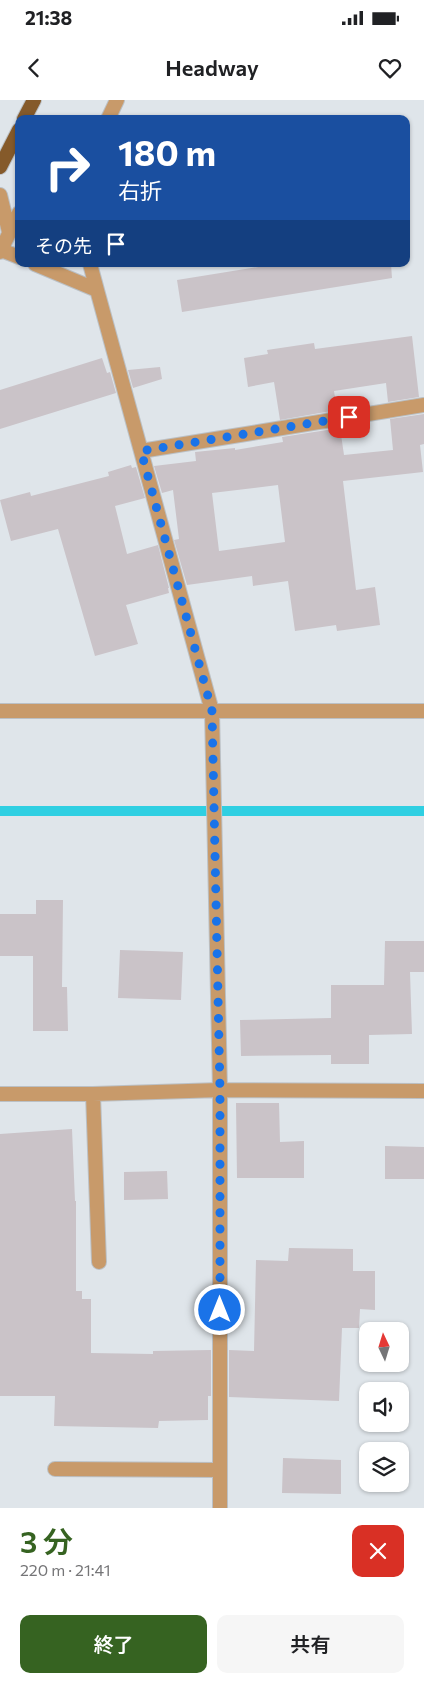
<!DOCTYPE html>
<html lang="ja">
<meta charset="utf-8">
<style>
:root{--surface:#fff;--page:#f6f6f6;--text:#202124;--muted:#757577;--accent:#366321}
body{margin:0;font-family:Commissioner,"Noto Sans JP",sans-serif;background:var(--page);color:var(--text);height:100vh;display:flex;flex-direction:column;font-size:19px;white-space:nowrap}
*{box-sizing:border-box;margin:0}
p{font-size:16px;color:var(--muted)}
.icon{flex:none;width:28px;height:28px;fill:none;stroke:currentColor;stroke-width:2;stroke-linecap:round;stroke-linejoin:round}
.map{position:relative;height:1408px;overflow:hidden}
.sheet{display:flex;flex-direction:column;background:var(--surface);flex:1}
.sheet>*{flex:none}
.banner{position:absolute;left:15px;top:15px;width:395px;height:152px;border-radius:10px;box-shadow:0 1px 4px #0004;background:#1a4fa0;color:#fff;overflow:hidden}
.needle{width:32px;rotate:356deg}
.buttons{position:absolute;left:359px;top:1222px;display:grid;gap:10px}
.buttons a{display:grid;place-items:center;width:50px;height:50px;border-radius:10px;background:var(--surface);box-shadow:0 1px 4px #0004;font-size:25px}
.pin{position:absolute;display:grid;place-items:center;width:42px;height:42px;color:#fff;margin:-21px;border-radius:10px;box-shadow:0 2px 8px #0006}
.me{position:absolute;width:55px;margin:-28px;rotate:0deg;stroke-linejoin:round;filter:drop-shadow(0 0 4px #0008)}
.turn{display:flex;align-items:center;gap:18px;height:105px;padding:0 20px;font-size:22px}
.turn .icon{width:65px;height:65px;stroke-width:2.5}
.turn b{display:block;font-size:35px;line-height:42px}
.then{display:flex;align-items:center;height:48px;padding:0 20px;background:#0003;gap:10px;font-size:19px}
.round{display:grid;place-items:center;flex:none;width:52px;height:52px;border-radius:10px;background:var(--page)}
.headline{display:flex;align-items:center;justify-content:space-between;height:85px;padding:0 20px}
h1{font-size:30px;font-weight:600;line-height:38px;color:var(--accent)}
.primary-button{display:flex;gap:10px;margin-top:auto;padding:10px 20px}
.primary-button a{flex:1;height:58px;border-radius:10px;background:var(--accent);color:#fff;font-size:20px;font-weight:600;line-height:58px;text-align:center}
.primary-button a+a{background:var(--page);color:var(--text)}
.status{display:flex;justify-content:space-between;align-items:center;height:35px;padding:0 25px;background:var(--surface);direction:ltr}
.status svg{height:14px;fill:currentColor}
header{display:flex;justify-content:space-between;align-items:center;height:65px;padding:0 20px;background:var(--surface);font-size:22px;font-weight:600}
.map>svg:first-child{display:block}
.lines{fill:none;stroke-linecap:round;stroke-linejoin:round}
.stream{stroke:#2fcfe2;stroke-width:10}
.building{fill:#cac3c8;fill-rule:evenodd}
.minor-casing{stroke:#bbc0c5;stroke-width:16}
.trunk-casing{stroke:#bbc0c5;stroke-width:16}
.minor{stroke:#c89a6a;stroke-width:14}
.trunk{stroke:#855a2a;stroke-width:14}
.route{stroke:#1a73e8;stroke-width:9;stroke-dasharray:0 16.2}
</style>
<div class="status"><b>21:38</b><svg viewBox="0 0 49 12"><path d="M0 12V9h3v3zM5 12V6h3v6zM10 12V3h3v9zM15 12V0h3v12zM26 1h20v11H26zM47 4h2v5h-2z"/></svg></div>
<header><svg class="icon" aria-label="back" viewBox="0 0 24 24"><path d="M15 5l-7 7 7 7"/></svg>Headway<svg class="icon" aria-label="heart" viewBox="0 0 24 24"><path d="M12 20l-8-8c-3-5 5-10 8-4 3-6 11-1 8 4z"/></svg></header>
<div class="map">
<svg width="424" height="1408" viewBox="0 0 424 1408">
<rect width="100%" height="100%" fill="#dfe5ea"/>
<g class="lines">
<path class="stream" d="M0,711H424"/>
</g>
<path class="building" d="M277,164H391L392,178L182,212L177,180Z
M412,236L419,297L388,302L386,283L334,291L337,310L280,320L274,282L248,287L244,258L268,254L267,250L314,243L315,249Z
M102,258L107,273L110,272L116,293L0,329V290Z
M160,267L162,279L133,288L128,270Z
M424,314V344L420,345L423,372L343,381L356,490L375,487L380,525L337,531L336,525L295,531L288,481L253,486L252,476L187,485L174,440L179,439L173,390L162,393L154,366L196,361L195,352L235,348V350L283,342L282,337L340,328L344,355L393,350L390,319ZM278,385L285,442L219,451L212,393Z
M131,365L132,368L136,367L145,398L115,406L127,454L158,445L169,488H168L169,493L126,505L138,544L95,556L58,429L11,441L0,400L30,392L31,396L109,376L108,372Z
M36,800H63L62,887H67L68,931H33V856H0V814H36Z
M385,841H424V872H410L412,934L369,935V964H331V955L241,956L240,920L331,918V885H384Z
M120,850L183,852L181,900L118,898Z
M236,1003H279L280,1042L304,1041V1078H237Z
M72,1029L75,1101H76V1191H82V1199H91V1253L153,1254V1251L211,1250V1296H208V1320L159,1321L158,1328L54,1326L55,1296H0V1034Z
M385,1046L424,1047V1079H385Z
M167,1071L168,1099L124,1100V1072Z
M289,1148L353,1149V1171H375V1210L360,1209L359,1228H342L339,1301L229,1297V1250L254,1251L256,1160L288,1161Z
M283,1358L341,1360V1394L282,1393Z"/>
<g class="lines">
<g class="minor-casing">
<path id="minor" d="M108,19L117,0
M0,95L9,132
M1,150L19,157
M0,152L19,113
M35,164L97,190L212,611L220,990V1408
M90,164L97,190
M141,351L424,305
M0,611H424
M0,994H93L220,990L424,991
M93,994L99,1162
M55,1369L220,1370"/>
</g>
<g class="trunk-casing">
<path id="trunk" d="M24,19L34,0
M0,67L19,30"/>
</g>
<use href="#minor" class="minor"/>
<use href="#trunk" class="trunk"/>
</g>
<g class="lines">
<path class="route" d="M220,1210V990L212,611L141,351L349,317"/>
</g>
</svg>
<div class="buttons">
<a><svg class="needle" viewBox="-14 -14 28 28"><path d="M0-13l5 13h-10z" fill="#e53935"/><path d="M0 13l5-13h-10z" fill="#757577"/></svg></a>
<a><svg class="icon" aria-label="sound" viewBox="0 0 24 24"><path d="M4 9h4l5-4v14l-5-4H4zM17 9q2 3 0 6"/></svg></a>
<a><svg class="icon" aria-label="layers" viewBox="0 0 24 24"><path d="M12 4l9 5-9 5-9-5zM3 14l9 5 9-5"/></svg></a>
</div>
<div class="pin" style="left:349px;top:317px;background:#d93025"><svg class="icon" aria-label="arrive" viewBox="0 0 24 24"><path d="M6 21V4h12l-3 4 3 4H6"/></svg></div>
<svg class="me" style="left:220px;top:1210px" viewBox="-20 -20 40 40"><circle r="17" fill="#1a73e8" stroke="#fff" stroke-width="3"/><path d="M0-11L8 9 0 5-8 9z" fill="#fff"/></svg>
<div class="banner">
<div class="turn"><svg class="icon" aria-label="right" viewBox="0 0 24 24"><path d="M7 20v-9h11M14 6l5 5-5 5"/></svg><div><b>180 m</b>右折</div></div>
<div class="then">その先<svg class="icon" aria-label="arrive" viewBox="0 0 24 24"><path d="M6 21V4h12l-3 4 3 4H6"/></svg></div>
</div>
</div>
<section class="sheet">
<div class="headline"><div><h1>3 分</h1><p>220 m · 21:41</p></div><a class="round" style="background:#d93025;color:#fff"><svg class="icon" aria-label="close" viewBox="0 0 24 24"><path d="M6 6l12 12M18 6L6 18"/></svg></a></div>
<div class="primary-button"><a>終了</a><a>共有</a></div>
</section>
